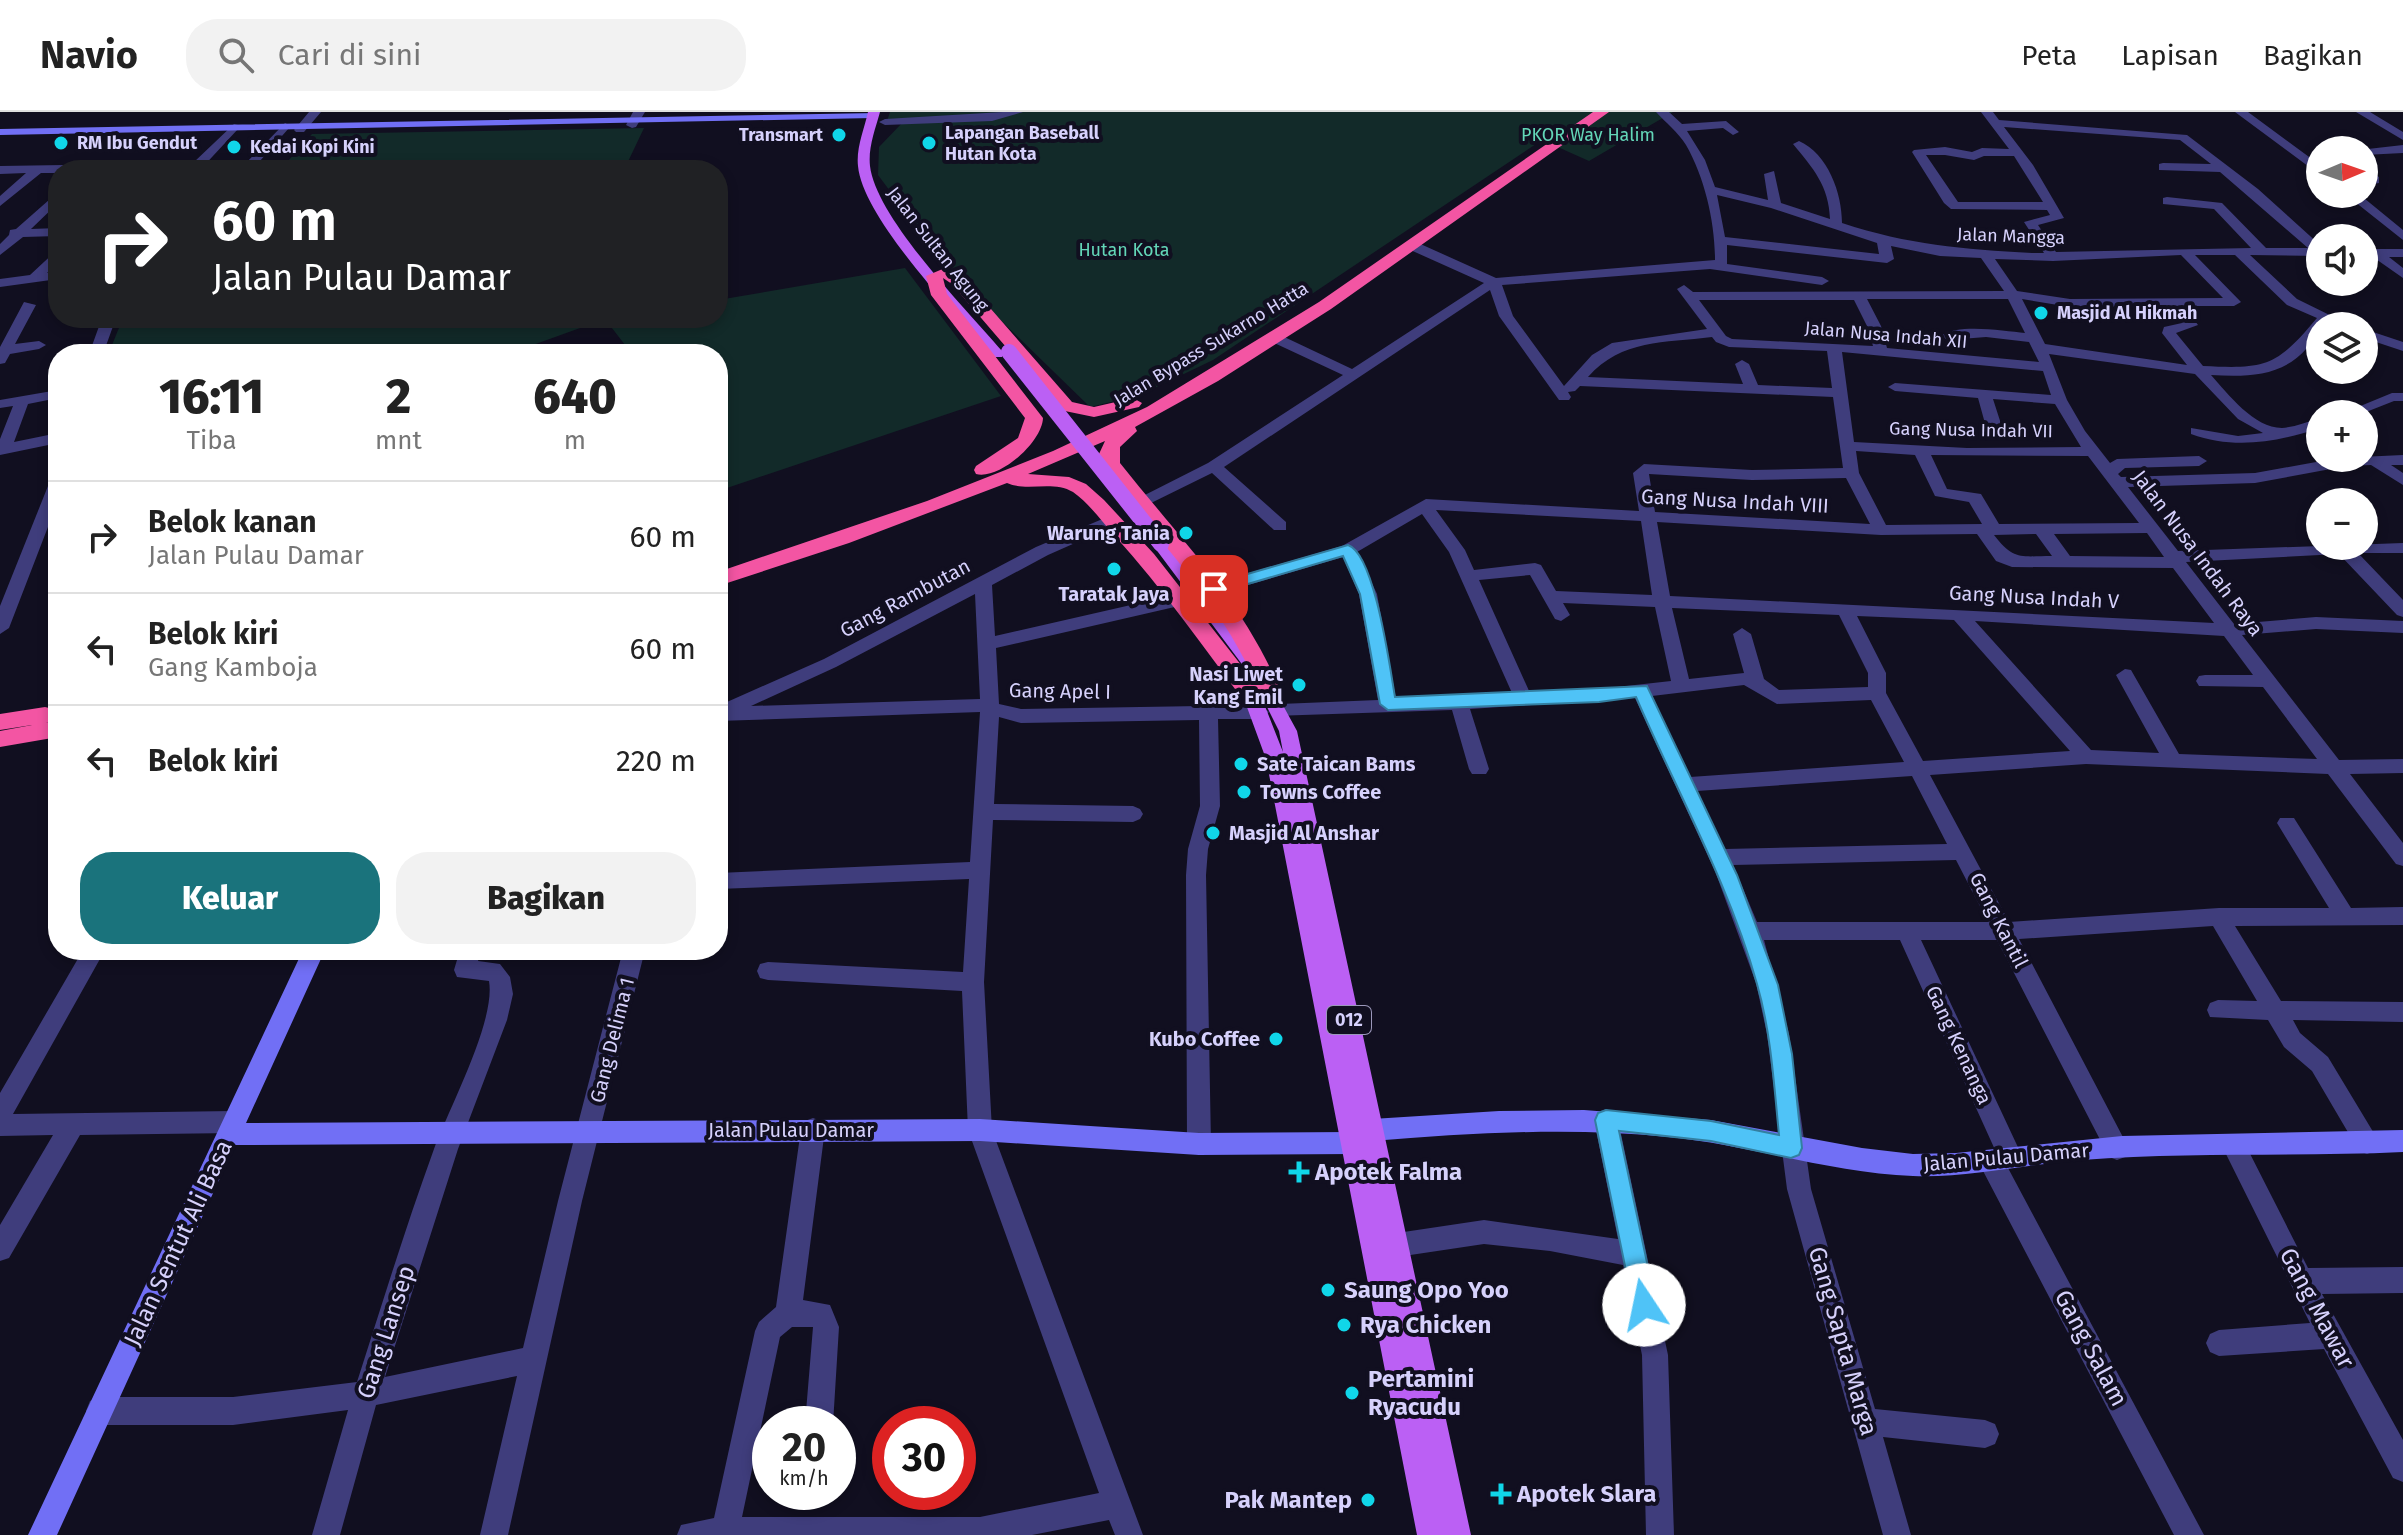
<!DOCTYPE html>
<html lang="id">
<meta charset="utf-8">
<style>
:root{--surface:#fff;--page:#f2f2f2;--text:#222;--muted:#767676;--line:#e0e0e0;--accent:#1a737c}
body{margin:0;font-family:"Fira Sans",sans-serif;background:var(--page);color:var(--text);height:100vh;display:flex;flex-direction:column;font-size:30px;white-space:nowrap}
*{box-sizing:border-box;margin:0}
p{font-size:26px;color:var(--muted)}
.icon{flex:none;width:44px;height:44px;fill:none;stroke:currentColor;stroke-width:2;stroke-linecap:round;stroke-linejoin:round}
.map{position:relative;flex:1;overflow:hidden}
.drawer{position:absolute;left:48px;top:232px;width:680px;height:616px;display:flex;flex-direction:column;background:var(--surface);border-radius:32px;box-shadow:0 4px 12px #0003}
.drawer>*{flex:none}
.hud{position:absolute;left:48px;top:48px;width:680px;height:168px;border-radius:32px;box-shadow:0 4px 12px #0003;background:#202124;color:#fff;overflow:hidden}
.needle{width:52px;rotate:88deg}
.fabs{position:absolute;left:2306px;top:24px;display:grid;gap:16px}
.fabs a{display:grid;place-items:center;width:72px;height:72px;border-radius:50%;background:var(--surface);box-shadow:0 4px 12px #0003;font-size:40px}
.speed{position:absolute;left:752px;top:1294px;display:flex;gap:16px;font-size:40px;font-weight:700;text-align:center}
.speed>*{display:grid;place-content:center;width:104px;height:104px;border-radius:50%;background:var(--surface);box-shadow:0 4px 12px #0003;line-height:1}
.speed small{font-size:20px;font-weight:400}
.speed .limit{border:12px solid #d22;background:#fff;color:#111}
.pin{position:absolute;display:grid;place-items:center;width:68px;height:68px;color:#fff;margin:-34px;border-radius:16px;box-shadow:0 4px 12px #0006}
.me{position:absolute;width:88px;margin:-44px;rotate:349deg;stroke-linejoin:round;filter:drop-shadow(0 0 6px #0008)}
.turn{display:flex;align-items:center;gap:28px;height:168px;padding:0 32px;font-size:36px}
.turn .icon{width:104px;height:104px;stroke-width:2.5}
.turn b{display:block;font-size:56px;line-height:68px}
.eta{display:flex;justify-content:space-evenly;align-items:center;height:136px;text-align:center}
.eta b{font-size:48px;font-weight:800;line-height:56px}
.button{display:flex;gap:16px;margin-top:auto;padding:16px 32px}
.button a{flex:1;height:92px;border-radius:32px;background:var(--accent);color:#fff;font-size:32px;font-weight:800;line-height:92px;text-align:center}
.button a+a{background:var(--page);color:var(--text)}
ul{padding:0;list-style:none}
li{display:flex;align-items:center;gap:24px;height:112px;padding:0 32px;border-top:2px solid var(--line)}
li div{flex:1}
li b{display:block;font-size:30px}
li em{font-style:normal}
header{display:flex;align-items:center;gap:48px;box-sizing:border-box;height:112px;padding:0 40px;background:var(--surface);border-bottom:2px solid var(--line)}
header strong{font-size:38px}
nav{display:flex;gap:44px;margin-inline-start:auto;font-size:28px}
.search{width:560px;height:72px;background:var(--page);display:flex;align-items:center;gap:20px;box-sizing:border-box;padding:0 28px;border-radius:32px;color:var(--muted);font-size:30px}
.map>svg:first-child{display:block}
.green{fill:#122a29}
.lines{fill:none;stroke-linecap:round;stroke-linejoin:round}
.street{fill:#3f3d7c;fill-rule:evenodd}
.secondary{fill:#716ff5;fill-rule:evenodd}
.primary{fill:#bb60f4;fill-rule:evenodd}
.highway{fill:#f355a3;fill-rule:evenodd}
.primary-bridge-far1{stroke:#bb60f4;stroke-width:13}
.primary-bridge{stroke:#bb60f4;stroke-width:16}
.route{fill:#4fc3f7;stroke:#337fa1;stroke-width:2}
.poi-dot{fill:#10d6e9;stroke:#110f20;stroke-width:3}
.labels{text-anchor:middle;stroke-width:8;stroke-linejoin:round;paint-order:stroke}
.far-poi-label{font-size:18px;font-weight:bold;fill:#d6d1fc;stroke:#110f20;text-anchor:start}
.far-park-label{font-size:18px;fill:#63d6b8;stroke:#110f20}
.far-street-label{font-size:18px;fill:#d6d1fc;stroke:#110f20}
.shield{fill:#110f20;stroke:#9b97ba;stroke-width:2}
.shield-label{font-size:18px;font-weight:bold;fill:#d6d1fc}
.street-label{font-size:20px;fill:#d6d1fc;stroke:#110f20}
.poi-label{font-size:20px;font-weight:bold;fill:#d6d1fc;stroke:#110f20;text-anchor:end}
.near-poi-label{font-size:24px;font-weight:bold;fill:#d6d1fc;stroke:#110f20;text-anchor:start}
.near-street-label{font-size:24px;fill:#d6d1fc;stroke:#110f20}
</style>
<header>
<strong>Navio</strong>
<div class="search"><svg class="icon" aria-label="search" viewBox="0 0 24 24"><circle cx="10" cy="10" r="6"/><path d="M15 15l6 6"/></svg>Cari di sini</div>
<nav><a>Peta</a><a>Lapisan</a><a>Bagikan</a></nav>
</header>
<div class="map">
<svg width="2403" height="1423" viewBox="0 0 2403 1423">
<rect width="100%" height="100%" fill="#110f20"/>
<path class="green" d="M890,0H1673L1589,49L1542,28L1213,248L1140,283L1090,295L950,159L878,63L879,35L904,9H887Z
M644,16L624,58H280L312,22Z
M905,156L1001,284L718,379V242H632L605,207L508,242H126L129,232L112,233L123,206H718V188Z"/>
<g class="lines">
<path class="street" d="M309,0H321L304,20H296L294,18Z
M633,0H645L636,15L632,16L626,13Z
M1003,0H1023L992,9L885,13L879,10L885,7Z
M1656,0H1669L1682,12L1726,9L1739,20L1733,23L1723,16L1687,19L1705,48L1715,75L1768,88L1764,62L1774,59L1781,91L1830,107C1829,74 1813,56 1793,32L1799,29C1828,42 1842,81 1842,111C1909,133 1962,137 2032,141H2044L2024,110L2050,103L2047,98L1951,97L1944,91L1912,40L1914,38L1945,35L1972,40L1982,36L2009,37L1981,0H1993L1999,8L2187,23L2258,77L2320,133V144L2250,143L2297,187L2352,214L2327,211L2320,214C2319,223 2313,229 2307,236C2282,265 2247,265 2211,263C2228,282 2254,316 2282,316C2295,315 2307,310 2320,306V316C2277,330 2235,338 2191,322V316L2238,324L2263,321L2238,307L2195,262L2049,242L2067,288L2085,319L2110,351L2117,347L2199,344L2207,349L2199,354L2125,356L2118,362L2121,365L2255,361L2338,346L2403,343V353H2391L2403,361V373L2371,353L2347,354L2255,371L2128,375L2178,439L2403,431V441H2358L2403,488V505L2397,503L2339,442L2186,450L2234,512L2316,505L2403,509V521L2316,517L2242,523L2339,648L2403,647V661L2350,662L2403,731V754L2396,752L2328,662L2086,652L1930,663L2009,810L2219,796H2329L2277,711L2280,706H2294L2351,796L2403,795V813L2235,814L2281,889L2403,890V910L2293,908L2300,921L2328,945L2375,1023L2379,1031L2375,1039L2367,1042L2359,1039L2312,959L2284,935L2268,908L2210,905L2207,898L2210,891L2218,888L2257,889L2213,814L2019,827L2125,1029L2129,1037L2125,1045L2117,1048L2109,1045L1997,828H1921L2023,1046L2020,1054L2008,1056L2204,1423H2174L1982,1057L1979,1049L1982,1041L1991,1038L1996,1040L1900,828H1764L1789,922L1811,1077L1875,1297L1985,1308L1995,1312L1999,1322L1995,1332L1985,1336L1883,1325L1911,1423H1883L1787,1077L1767,922L1756,871L1715,759L1635,586L1470,597L1489,657L1486,662H1472L1469,657L1452,598L1273,604L1271,599L1280,592L1378,588L1359,482L1343,445L1214,483L1205,477L1208,473L1342,434L1426,387L1639,399L1633,361L1644,352L1752,358L1843,356L1833,285L1580,274L1575,279L1568,280L1571,285L1569,288H1559L1499,204L1490,178L1224,355L1286,410V418H1274L1212,361L1147,393L1141,394L1133,389L1208,351L1343,263L1268,228V222H1278L1352,257L1484,171L1406,136V130H1416L1496,166L1715,148C1715,111 1705,66 1686,33C1678,20 1666,11 1656,0ZM2004,15L2180,28L2211,52L2163,51L2159,52V58L2220,60L2308,136H2266L2222,91L2167,85L2163,86V92L2214,97L2251,136L2056,140L2038,113L2064,106L2033,53ZM1926,43H1945L1974,48L1984,44H2014L2043,90H1958ZM1717,83L1771,96L1877,131L1879,142L1725,125ZM1727,133L1887,151L1894,147L1891,134L1940,144L1981,146L2004,179L1693,180L1684,173L1677,177L1707,217L1612,231L1592,243L1564,274L1513,204L1502,173L1710,157L1822,173L1829,169L1822,165L1727,152ZM2181,143L2223,186L2070,187L2017,179L1995,147L2053,149ZM2195,143H2235L2287,193L2317,206C2276,255 2266,257 2203,254L2176,221L2198,213L2184,194H2234L2241,190ZM1867,187H2008L2025,221C2004,219 1958,211 1941,224L1948,228L1986,225L2029,230L2039,250L1887,236L1881,214ZM2022,187L2070,195L2169,194L2182,211L2164,215L2162,221L2187,253L2045,232ZM1699,188H1854L1867,214L1873,234L1732,227L1726,224ZM1712,225L1716,230L1729,235L1827,239L1832,276L1758,273L1749,252L1742,248L1735,252L1743,272L1588,265C1622,227 1664,231 1712,225ZM1842,240L2043,259L2051,283L1895,271L1888,275L1895,279L1978,286L1986,315L1994,320L2002,315L1993,287L2055,292L2081,335L1967,336L1854,330ZM1856,339L1915,343L1935,384L1969,390L1982,412L1886,413L1859,361ZM1931,343L2088,344L2139,411L1999,412L1981,382L1947,377ZM1649,362L1752,368L1846,366L1870,412L1655,400ZM1436,398L1641,409L1652,483L1556,479L1541,453L1535,451L1474,458L1465,438ZM1422,402L1449,440L1512,581L1396,587L1377,482L1357,440ZM1657,410L1881,423L1977,422L1996,449L2012,455L2173,456L2214,511L1670,484ZM2147,421L2164,445L2070,444L2054,422ZM2036,422L2052,444C2021,444 2014,449 1994,423ZM1530,463L1555,507L1561,509L1570,503L1563,491L1655,495L1671,569L1599,577L1530,581L1479,468ZM1672,496L1839,503L1868,561V575L1779,578L1764,567L1751,522L1742,516L1733,522L1744,561L1689,567ZM1857,504L1954,508L2070,639L1923,649L1886,581V561ZM1975,509L2224,524L2253,563H2205L2199,564L2196,569L2199,574L2263,575L2317,647L2179,642L2131,558L2125,557L2116,563L2159,641L2091,638ZM1744,573L1777,592L1871,588L1904,650L1690,665L1652,584ZM1912,664L1947,732L1725,737L1697,679ZM1956,748L1988,810H1757L1733,753Z
M2235,0H2248L2320,53V63Z
M2356,0H2370L2403,20V28Z
M285,11L291,14L289,16L252,58H239Z
M234,12L238,13V17L200,58H58V61H41L0,94V84L26,61L0,62V54L193,51Z
M2403,33V41L2364,43V38H2359Z
M2364,56L2379,65V71L2364,74Z
M58,80V91L31,117L58,116V124L23,125L0,143V132L9,123L10,118L16,117Z
M2345,82H2359L2403,118V128Z
M58,137V149L47,161L58,159V167L0,175V167L30,163Z
M2364,137H2403V145H2389L2403,156V166L2373,145H2364Z
M24,190L36,193L15,232L39,229L46,233L39,237L10,242L5,251L0,252V235Z
M102,206H116L103,242H89Z
M2364,217L2403,230V239L2364,226Z
M58,278V286L28,292L14,330L58,321V331L0,343V327L13,294L0,296V288Z
M2392,281H2403V289H2394L2361,302H2341Z
M58,364V389L9,516L0,522V494L50,369Z
M1112,403L1118,404V412L1048,443L992,473L995,524L1179,482L1188,488L1179,494L996,536L999,592L1021,597L1260,593L1269,600L1260,607H1218L1220,694L1208,737L1206,763L1211,1032L1207,1040L1199,1043L1191,1040L1187,1032L1186,763L1188,737L1200,694L1199,608L1021,611L999,605L994,692L1133,694L1140,697L1143,702L1140,707L1133,710L993,708L984,870L992,1018L1143,1423H1115L1109,1408L1032,1423H677L681,1413L714,1406L755,1219L759,1210L776,1195L801,1017L805,1009L813,1006L821,1009L825,1017L803,1188L830,1193L839,1215L833,1312H805L813,1215H792L780,1225L742,1405H980L1099,1381L968,1018L962,879L768,868L760,866L757,859L760,852L768,850L963,860L969,767L718,777V761L970,750L980,600L718,609V594L824,547L1036,435ZM975,482L980,587L751,594L836,555Z
M83,838H105L13,1002L234,999L242,1002L246,1010L242,1018L234,1021L80,1023L9,1146L0,1149V1113L53,1023L0,1024V981Z
M460,838H482L478,849L500,852L510,865L513,882L507,908L458,1037L385,1265L523,1236L558,1089L623,838H645L582,1089L508,1423H480L517,1264L376,1293L340,1423H312L348,1298L233,1313H100L90,1309L86,1299L90,1289L100,1285H233L357,1270C382,1192 406,1114 434,1037C449,996 496,909 489,869L457,865L454,858Z
M1606,997L1614,1000L1618,1008L1668,1243L1674,1423H1646L1642,1243L1623,1153L1550,1139L1484,1132L1397,1145L1388,1142L1384,1133L1388,1124L1397,1121L1484,1108L1618,1127L1594,1008L1598,1000Z
M2234,1023L2242,1026L2308,1156L2403,1155V1181L2322,1182L2403,1328V1370L2393,1366L2324,1237L2219,1244L2210,1240L2206,1231L2210,1222L2219,1218L2310,1211L2222,1034L2226,1026Z"/>
<path class="secondary" d="M877,1L879,3L873,6L0,23V17Z
M303,838H325L246,1011L980,1007L1199,1021L1353,1020L1361,1023L1365,1031L1361,1039L1353,1042L1199,1043L980,1029L235,1033L57,1423H28Z
M1584,998L1711,1008L1862,1036L1913,1042L1956,1041L2122,1024L2403,1018V1040C2296,1045 2189,1040 2082,1048C2026,1052 1970,1066 1913,1064C1831,1061 1751,1033 1668,1025C1570,1015 1471,1021 1372,1029L1364,1026L1360,1018L1364,1010L1372,1007L1499,999Z"/>
<path class="primary" d="M868,0H880C875,18 868,36 870,54C876,106 967,198 1002,239V245H992C957,203 863,107 858,54C856,36 864,18 868,0Z
M1161,427L1167,428L1254,540L1297,619L1471,1423H1417L1266,647L1237,568L1240,563H1250L1155,436L1153,432L1155,428ZM1259,579L1279,619L1283,640Z"/>
<path class="highway" d="M1593,0H1609L1331,197L1218,269L1135,315L1137,319L1120,335V351C1177,423 1241,487 1278,573L1275,579H1261L1266,587L1263,593H1247C1204,536 1163,477 1115,424C1102,410 1089,391 1073,380C1053,368 1027,380 1007,371L849,431L718,474V460L927,389L1053,339L1147,295L1319,190ZM1105,329L1099,342L1102,352C1154,427 1220,487 1256,572L1154,442L1104,388L1086,372L1069,365L1028,362Z
M945,156L964,166L1072,290L1094,295L1133,286L1142,291L1139,295L1094,305L1060,298L952,172L943,166L947,182L1043,306C1042,330 1000,368 976,362L974,358L976,354L1018,326L1025,306L931,183L926,164Z
M45,595L53,597L56,603L53,609L46,611L58,609V625L0,635V619L32,613L0,618V602Z"/>
<path class="primary-bridge-far1" d="M1008,239L1011,242"/>
<path class="primary-bridge" d="M1009,240L1161,432"/>
</g>
<path class="route" d="M1348,433C1375,442 1390,557 1395,585L1647,574L1737,763L1778,873L1792,942L1802,1036L1799,1043L1791,1046L1711,1029L1619,1019L1656,1193L1653,1201L1644,1204L1636,1201L1633,1193L1595,1008L1598,1001L1606,998L1711,1009L1779,1023C1774,973 1771,920 1757,872C1729,772 1677,680 1636,585L1599,590L1388,598L1380,592L1360,482L1343,444L1214,482L1207,477L1209,473Z"/>
<g class="poi-dot">
<circle cx="839" cy="23" r="8"/>
<circle cx="61" cy="31" r="8"/>
<circle cx="929" cy="31" r="8"/>
<circle cx="234" cy="35" r="8"/>
<circle cx="2041" cy="201" r="8"/>
<circle cx="1186" cy="421" r="8"/>
<circle cx="1114" cy="457" r="8"/>
<circle cx="1299" cy="573" r="8"/>
<circle cx="1241" cy="652" r="8"/>
<circle cx="1244" cy="680" r="8"/>
<circle cx="1213" cy="721" r="8"/>
<circle cx="1276" cy="927" r="8"/>
<path d="M1295 1048h8v8h8v8h-8v8h-8v-8h-8v-8h8z"/>
<circle cx="1328" cy="1178" r="8"/>
<circle cx="1344" cy="1213" r="8"/>
<circle cx="1352" cy="1281" r="8"/>
<path d="M1497 1370h8v8h8v8h-8v8h-8v-8h-8v-8h8z"/>
<circle cx="1368" cy="1388" r="8"/>
</g>
<g class="labels">
<g class="far-poi-label">
<text x="945" y="27">Lapangan Baseball<tspan x="945" dy="21">Hutan Kota</tspan></text>
<text x="823" y="29" text-anchor="end">Transmart</text>
<text x="77" y="37">RM Ibu Gendut</text>
<text x="250" y="41">Kedai Kopi Kini</text>
<text x="2057" y="207">Masjid Al Hikmah</text>
</g>
<g class="far-park-label">
<text x="1588" y="29">PKOR Way Halim</text>
<text x="1124" y="144">Hutan Kota</text>
</g>
<g class="far-street-label">
<text transform="translate(2011 124) rotate(2)" y="6">Jalan Mangga</text>
<text transform="translate(938 137) rotate(52)" y="6">Jalan Sultan Agung</text>
<text transform="translate(1886 223) rotate(5)" y="6">Jalan Nusa Indah XII</text>
<text transform="translate(1211 232) rotate(-31)" y="6">Jalan Bypass Sukarno Hatta</text>
<text transform="translate(1971 318) rotate(1)" y="6">Gang Nusa Indah VII</text>
</g>
<rect class="shield" x="1327" y="894" width="44" height="28" rx="6"/>
<g class="shield-label">
<text x="1349" y="914">012</text>
</g>
<g class="street-label">
<text transform="translate(1735 389) rotate(3)" y="7">Gang Nusa Indah VIII</text>
<text transform="translate(2198 441) rotate(53)" y="7">Jalan Nusa Indah Raya</text>
<text transform="translate(2034 485) rotate(3)" y="7">Gang Nusa Indah V</text>
<text transform="translate(905 486) rotate(-28)" y="7">Gang Rambutan</text>
<text transform="translate(1060 579) rotate(1)" y="7">Gang Apel I</text>
<text transform="translate(1999 808) rotate(63)" y="7">Gang Kantil</text>
<text transform="translate(612 928) rotate(-76)" y="7">Gang Delima 1</text>
<text transform="translate(1959 933) rotate(65)" y="7">Gang Kenanga</text>
<text x="791" y="1025">Jalan Pulau Damar</text>
<text transform="translate(2006 1045) rotate(-5)" y="7">Jalan Pulau Damar</text>
</g>
<g class="poi-label">
<text x="1170" y="428">Warung Tania</text>
<text x="1114" y="489" text-anchor="middle">Taratak Jaya</text>
<text x="1283" y="569">Nasi Liwet<tspan x="1283" dy="23">Kang Emil</tspan></text>
<text x="1257" y="659" text-anchor="start">Sate Taican Bams</text>
<text x="1260" y="687" text-anchor="start">Towns Coffee</text>
<text x="1229" y="728" text-anchor="start">Masjid Al Anshar</text>
<text x="1260" y="934">Kubo Coffee</text>
</g>
<g class="near-poi-label">
<text x="1315" y="1068">Apotek Falma</text>
<text x="1344" y="1186">Saung Opo Yoo</text>
<text x="1360" y="1221">Rya Chicken</text>
<text x="1368" y="1275">Pertamini<tspan x="1368" dy="28">Ryacudu</tspan></text>
<text x="1517" y="1390">Apotek Slara</text>
<text x="1352" y="1396" text-anchor="end">Pak Mantep</text>
</g>
<g class="near-street-label">
<text transform="translate(178 1131) rotate(-65)" y="8">Jalan Sentut Ali Basa</text>
<text transform="translate(2317 1196) rotate(62)" y="8">Gang Mawar</text>
<text transform="translate(386 1220) rotate(-72)" y="8">Gang Lansep</text>
<text transform="translate(1843 1229) rotate(74)" y="8">Gang Sapta Marga</text>
<text transform="translate(2091 1236) rotate(62)" y="8">Gang Salam</text>
</g>
</g>
</svg>
<div class="fabs">
<a><svg class="needle" viewBox="-14 -14 28 28"><path d="M0-13l5 13h-10z" fill="#e53935"/><path d="M0 13l5-13h-10z" fill="#767676"/></svg></a>
<a><svg class="icon" aria-label="sound" viewBox="0 0 24 24"><path d="M4 9h4l5-4v14l-5-4H4zM17 9q2 3 0 6"/></svg></a>
<a><svg class="icon" aria-label="layers" viewBox="0 0 24 24"><path d="M12 4l9 5-9 5-9-5zM3 14l9 5 9-5"/></svg></a>
<a>+</a>
<a>−</a>
</div>
<div class="speed"><div>20<small>km/h</small></div><div class="limit">30</div></div>
<div class="pin" style="left:1214px;top:477px;background:#d93025"><svg class="icon" aria-label="arrive" viewBox="0 0 24 24"><path d="M6 21V4h12l-3 4 3 4H6"/></svg></div>
<svg class="me" style="left:1644px;top:1193px" viewBox="-20 -20 40 40"><circle r="19" fill="#fff"/><path d="M0-13L10 11 0 6-10 11z" fill="#4fc3f7"/></svg>
<div class="hud">
<div class="turn"><svg class="icon" aria-label="right" viewBox="0 0 24 24"><path d="M7 20v-9h11M14 6l5 5-5 5"/></svg><div><b>60 m</b>Jalan Pulau Damar</div></div>
</div>
<section class="drawer">
<div class="eta">
<div><b>16:11</b><p>Tiba</p></div>
<div><b>2</b><p>mnt</p></div>
<div><b>640</b><p>m</p></div>
</div>
<ul>
<li><svg class="icon" aria-label="right" viewBox="0 0 24 24"><path d="M7 20v-9h11M14 6l5 5-5 5"/></svg><div><b>Belok kanan</b><p>Jalan Pulau Damar</p></div><em>60 m</em></li>
<li><svg class="icon" aria-label="left" viewBox="0 0 24 24"><path d="M17 20v-9H6M10 6l-5 5 5 5"/></svg><div><b>Belok kiri</b><p>Gang Kamboja</p></div><em>60 m</em></li>
<li><svg class="icon" aria-label="left" viewBox="0 0 24 24"><path d="M17 20v-9H6M10 6l-5 5 5 5"/></svg><div><b>Belok kiri</b></div><em>220 m</em></li>
</ul>
<div class="button"><a>Keluar</a><a>Bagikan</a></div>
</section>
</div>
